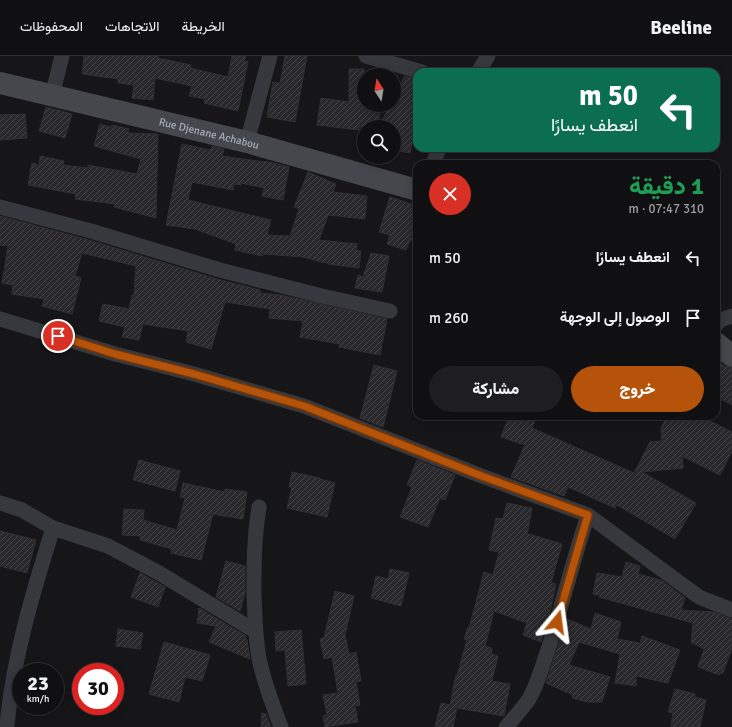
<!DOCTYPE html>
<html lang="ar">
<meta charset="utf-8">
<style>
:root{--surface:#101012;--page:#1e1e20;--text:#f1f3f6;--muted:#9c9d9f;--line:#303032;--accent:#b45309}
body{margin:0;font-family:Signika,Vazirmatn,sans-serif;background:var(--page);color:var(--text);direction:rtl;height:100vh;display:flex;flex-direction:column;font-size:15px;white-space:nowrap}
*{box-sizing:border-box;margin:0}
p{font-size:13px;color:var(--muted)}
.icon{flex:none;width:22px;height:22px;fill:none;stroke:currentColor;stroke-width:2;stroke-linecap:round;stroke-linejoin:round}
.map{position:relative;flex:1;overflow:hidden;direction:ltr}
.panel{position:absolute;left:413px;top:104px;width:307px;height:260px;display:flex;flex-direction:column;background:var(--surface);border-radius:12px;box-shadow:0 2px 10px #0003,0 0 0 1px var(--line);direction:rtl}
.panel>*{flex:none}
.banner{position:absolute;left:413px;top:12px;width:307px;height:84px;border-radius:12px;box-shadow:0 2px 10px #0003,0 0 0 1px var(--line);direction:rtl;background:#0b6e4f;color:#fff;overflow:hidden}
.needle{width:26px;rotate:348deg}
.controls{position:absolute;left:357px;top:12px;display:grid;gap:8px}
.controls a{display:grid;place-items:center;width:44px;height:44px;border-radius:50%;background:var(--surface);box-shadow:0 2px 10px #0003,0 0 0 1px var(--line);font-size:20px}
.speed{position:absolute;left:12px;top:607px;display:flex;gap:8px;font-size:20px;font-weight:700;text-align:center}
.speed>*{display:grid;place-content:center;width:52px;height:52px;border-radius:50%;background:var(--surface);box-shadow:0 2px 10px #0003,0 0 0 1px var(--line);line-height:1}
.speed small{font-size:10px;font-weight:400}
.speed .limit{border:6px solid #d22;background:#fff;color:#111}
.pin{position:absolute;display:grid;place-items:center;width:34px;height:34px;color:#fff;margin:-17px;border:2px solid #fff;border-radius:50%;box-shadow:0 1px 4px #0007}
.me{position:absolute;width:44px;margin:-22px;rotate:16deg;stroke-linejoin:round;filter:drop-shadow(0 0 3px #0008)}
.turn{display:flex;align-items:center;gap:14px;height:84px;padding:0 16px;font-size:18px}
.turn .icon{width:52px;height:52px;stroke-width:2.5}
.turn b{display:block;font-size:28px;line-height:34px}
.round{display:grid;place-items:center;flex:none;width:42px;height:42px;border-radius:21px;background:var(--page)}
.overview{display:flex;align-items:center;justify-content:space-between;height:68px;padding:0 16px}
h1{font-size:24px;font-weight:800;line-height:30px;color:#1e9e55}
.cta{display:flex;gap:8px;margin-top:auto;padding:8px 16px}
.cta a{flex:1;height:46px;border-radius:24px;background:var(--accent);color:#fff;font-size:16px;font-weight:800;line-height:46px;text-align:center}
.cta a+a{background:var(--page);color:var(--text)}
ul{padding:0;list-style:none}
li{display:flex;align-items:center;gap:12px;height:60px;padding:0 16px}
li div{flex:1}
li b{display:block;font-size:15px}
li em{font-style:normal}
header{display:flex;align-items:center;gap:24px;box-sizing:border-box;height:56px;padding:0 20px;background:var(--surface);border-bottom:1px solid var(--line)}
header strong{font-size:19px}
nav{display:flex;gap:22px;margin-inline-start:auto;font-size:14px}
.map>svg:first-child{display:block}
.building{fill:url(#building-hatch);stroke:#303034}
.lines{fill:none;stroke-linecap:round;stroke-linejoin:round}
.minor{stroke:#37383d;stroke-width:15}
.secondary{stroke:#45474d;stroke-width:22}
.route-casing{stroke:#753606;stroke-width:10}
.route{stroke:#b45309;stroke-width:7}
.labels{text-anchor:middle;stroke-width:4;stroke-linejoin:round;paint-order:stroke}
.street-label{font-size:11px;fill:#a8adb8;stroke:#111113}
</style>
<header>
<strong>Beeline</strong>
<nav><a>الخريطة</a><a>الاتجاهات</a><a>المحفوظات</a></nav>
</header>
<div class="map">
<svg width="732" height="671" viewBox="0 0 732 671">
<defs>
<pattern id="building-hatch" width="6" height="6" patternUnits="userSpaceOnUse"><rect width="6" height="6" fill="#29292c"/><path d="M-1 1l2-2M0 6l6-6M5 7l2-2" fill="none" stroke="#454548"/></pattern>
</defs>
<rect width="100%" height="100%" fill="#161618"/>
<path class="building" d="M84,0H158V2L191,9L190,12L228,21L232,0H246L244,5L248,6L238,55L204,47L205,43L189,40L192,30L155,22L153,44L132,42L134,29L118,27V23L82,18Z
M285,0H307L295,66L267,61L273,26L280,27Z
M349,13H364V49H379V71H359V74L317,69L321,42L349,46Z
M405,20L417,24V65L410,97L394,94V71H379L390,49H394V42Z
M46,51L72,58L65,82L39,75Z
M25,58L27,82L0,84V59Z
M100,68L111,71L112,69L129,73L128,77L158,78L156,162L114,151L115,148L75,143L76,138L28,129L32,107L39,109L40,100L64,105L63,109L88,112V109L137,118L141,103L94,90Z
M182,88L211,94L212,90L224,93L222,100L265,106V105L289,111L283,144L262,140L264,132L241,127V129L234,128L233,134L192,126L188,144L271,164L267,179L290,180L299,153L294,151L308,116L336,128L333,136L367,140L365,163L328,159L319,184L357,188L356,194L361,195L359,212L328,208V207L321,206L304,201L263,198L262,200L235,194L236,188L195,173L166,169Z
M390,141L417,150V186L410,184L406,194L387,188L390,179L379,176Z
M0,160L89,184L217,223L260,234V237L281,239L387,263L380,299L339,291L340,288L300,281L303,265L269,262L270,253L225,246L211,293L186,286L188,275L143,268L139,284L122,281L125,271L99,265L103,248L129,253L132,239H134L136,210L82,197L75,220L81,222L72,258L42,250L44,243L12,238L13,229L2,227L8,190L0,189Z
M371,197L389,200L382,236L355,232L358,219L363,221Z
M718,305L724,310L732,312V349L723,344L716,345V308Z
M374,309L397,315L383,371L360,362Z
M509,360H537L532,372L634,417L650,386L662,385L661,372L667,360H700L732,376V395L720,419L682,400L683,412L642,416L696,447L675,483L617,449L615,452L568,431L564,440L511,421L525,389L501,381Z
M139,404L180,415L175,435L133,424Z
M417,404L455,419L445,444L440,442L428,471L400,461L412,431L407,429Z
M292,416L320,422V423L335,427L327,461L287,452L292,431H289Z
M183,427L225,436V433L247,436L243,463L213,458L201,504L171,497L172,493L140,484L141,480L122,479L124,453L144,454L143,464L177,474L185,442L180,441Z
M507,447L532,452L527,479L529,478L562,488L551,527L556,528L550,556L541,586L523,579L527,567L494,555L485,590L492,592L491,598L498,600L492,625L510,628L504,660L457,652L453,671H435L441,647L450,649L456,619H457L467,584L464,583L468,571L469,572L484,516L493,519L499,496L489,494L496,462L503,463Z
M0,475L36,484L27,517L0,510Z
M226,505L245,510V537L240,555L216,541Z
M626,506L640,510L638,518L661,524L685,542L681,554L714,556L732,563V592L723,617H720L719,619L698,611L704,593L691,586L693,567L599,541L600,539L593,538L597,517L622,521Z
M390,513L409,517L401,550L371,542L376,520L388,523Z
M140,517L165,531L158,551L131,541Z
M335,535L354,540L345,579L349,598L356,596L361,625L356,626L360,649L355,650L358,666L325,671L323,660L327,659L323,639L338,637L332,601L324,603L320,583L324,582Z
M199,552L246,580L245,583L247,584L250,603L209,586L216,570L197,567Z
M595,557L621,566L617,583L640,587L642,580L680,594L668,627L636,620V630L615,627L620,598L579,586L569,609L610,621L602,646H587L572,642L573,639L546,627L567,563L591,573Z
M118,573L143,577L140,593L116,590Z
M301,574L306,628L288,630L285,594L276,595L275,576Z
M164,586L210,599L202,625L185,621L179,646L149,638Z
M675,633L695,638V641L706,644L700,671H671L673,657L668,656Z
M262,657L266,658L271,671H261Z"/>
<g class="lines">
<path class="minor" d="M366,0L422,16
M478,16L488,0
M52,40L62,0
M247,86L270,0
M433,108L439,92
M0,151L91,175L220,214L322,240L390,255
M0,263L115,298L194,318L304,350L479,419L588,459L699,541L732,554
M716,269L720,264L732,260
M0,447L22,454L53,472L108,490L159,517L255,575
M259,451C254,482 254,506 254,537C255,561 255,584 260,607C265,629 273,650 281,671
M7,669C13,602 33,536 53,472
M506,671C514,662 522,653 529,643C538,628 542,610 548,594C562,550 573,504 588,459"/>
<g class="secondary">
<path id="s1" d="M0,27L247,86L417,134"/>
<path d="M716,287L732,300"/>
</g>
</g>
<g class="lines">
<g class="route-casing">
<path id="route" d="M58,280L115,298L194,318L304,350L479,419L588,459L582,479L557,566"/>
</g>
<use href="#route" class="route"/>
</g>
<g class="labels">
<g class="street-label">
<text dy="4" stroke="none"><textPath href="#s1" startOffset="215">Rue Djenane Achabou</textPath></text>
</g>
</g>
</svg>
<div class="controls">
<a><svg class="needle" viewBox="-14 -14 28 28"><path d="M0-13l5 13h-10z" fill="#e53935"/><path d="M0 13l5-13h-10z" fill="#9c9d9f"/></svg></a>
<a><svg class="icon" aria-label="search" viewBox="0 0 24 24"><circle cx="10" cy="10" r="6"/><path d="M15 15l6 6"/></svg></a>
</div>
<div class="speed"><div>23<small>km/h</small></div><div class="limit">30</div></div>
<div class="pin" style="left:58px;top:280px;background:#d93025"><svg class="icon" aria-label="arrive" viewBox="0 0 24 24"><path d="M6 21V4h12l-3 4 3 4H6"/></svg></div>
<svg class="me" style="left:557px;top:566px" viewBox="-20 -20 40 40"><path d="M0-17L14 15 0 8-14 15z" fill="#b45309" stroke="#fff" stroke-width="4"/></svg>
<div class="banner">
<div class="turn"><svg class="icon" aria-label="left" viewBox="0 0 24 24"><path d="M17 20v-9H6M10 6l-5 5 5 5"/></svg><div><b>50 m</b>انعطف يسارًا</div></div>
</div>
<section class="panel">
<div class="overview"><div><h1>1 دقيقة</h1><p>310 m · 07:47</p></div><a class="round" style="background:#d93025;color:#fff"><svg class="icon" aria-label="close" viewBox="0 0 24 24"><path d="M6 6l12 12M18 6L6 18"/></svg></a></div>
<ul>
<li><svg class="icon" aria-label="left" viewBox="0 0 24 24"><path d="M17 20v-9H6M10 6l-5 5 5 5"/></svg><div><b>انعطف يسارًا</b></div><em>50 m</em></li>
<li><svg class="icon" aria-label="arrive" viewBox="0 0 24 24"><path d="M6 21V4h12l-3 4 3 4H6"/></svg><div><b>الوصول إلى الوجهة</b></div><em>260 m</em></li>
</ul>
<div class="cta"><a>خروج</a><a>مشاركة</a></div>
</section>
</div>
